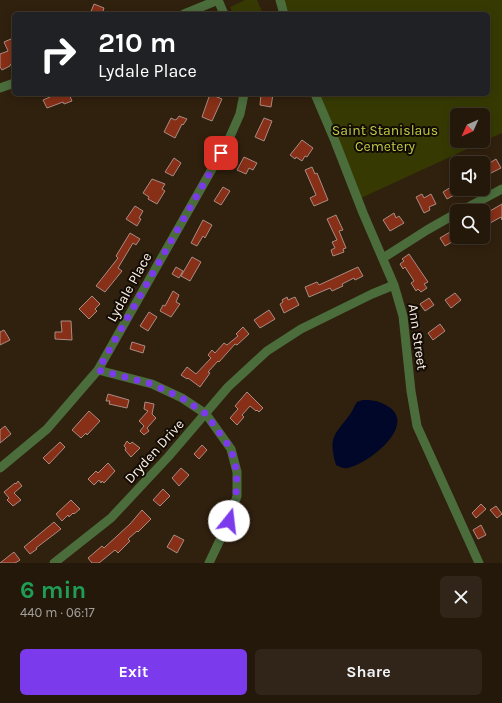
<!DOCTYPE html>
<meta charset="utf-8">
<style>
:root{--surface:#24180a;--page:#302518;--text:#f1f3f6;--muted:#a3a09c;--line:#41372b;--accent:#7c3aed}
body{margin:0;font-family:Karla,sans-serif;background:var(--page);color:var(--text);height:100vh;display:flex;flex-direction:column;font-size:15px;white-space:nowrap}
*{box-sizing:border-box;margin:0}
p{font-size:13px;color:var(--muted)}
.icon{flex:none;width:22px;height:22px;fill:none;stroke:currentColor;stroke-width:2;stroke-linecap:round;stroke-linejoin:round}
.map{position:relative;height:563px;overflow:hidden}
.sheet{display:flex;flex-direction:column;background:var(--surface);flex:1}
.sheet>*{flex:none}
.guide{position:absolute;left:12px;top:12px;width:478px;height:84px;border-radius:6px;box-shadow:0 2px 10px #0003,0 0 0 1px var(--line);background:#202124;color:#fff;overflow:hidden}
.needle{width:26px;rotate:225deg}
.controls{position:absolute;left:450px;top:108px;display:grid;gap:8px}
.controls a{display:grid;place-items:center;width:40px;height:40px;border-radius:6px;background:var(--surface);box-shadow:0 2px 10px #0003,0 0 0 1px var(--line);font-size:20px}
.pin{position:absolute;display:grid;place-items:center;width:34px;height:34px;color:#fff;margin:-17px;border-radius:8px;box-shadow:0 2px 6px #0006}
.me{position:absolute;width:44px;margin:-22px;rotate:16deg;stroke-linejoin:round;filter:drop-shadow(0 0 3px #0008)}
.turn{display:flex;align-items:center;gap:14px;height:84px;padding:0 20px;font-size:18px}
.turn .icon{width:52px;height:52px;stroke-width:2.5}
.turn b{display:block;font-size:28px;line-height:34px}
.round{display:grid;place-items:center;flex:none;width:42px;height:42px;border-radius:6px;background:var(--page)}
.summary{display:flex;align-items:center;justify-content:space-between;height:68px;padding:0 20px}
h1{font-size:24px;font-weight:700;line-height:30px;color:#1e9e55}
.action{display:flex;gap:8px;margin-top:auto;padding:8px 20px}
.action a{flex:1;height:46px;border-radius:6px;background:var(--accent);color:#fff;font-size:16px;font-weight:700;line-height:46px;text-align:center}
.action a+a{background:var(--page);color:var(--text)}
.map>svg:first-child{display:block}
.green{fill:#363a02;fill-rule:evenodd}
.water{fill:#000729}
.building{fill:#872f17;stroke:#aa8c84}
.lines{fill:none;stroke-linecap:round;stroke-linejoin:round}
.street{stroke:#4b6d3c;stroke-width:9}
.route{stroke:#7c3aed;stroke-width:7;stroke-dasharray:0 12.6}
.labels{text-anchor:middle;stroke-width:4;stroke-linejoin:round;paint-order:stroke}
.park-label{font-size:14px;fill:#bfca43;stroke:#130c05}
.street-label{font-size:14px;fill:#fdf2e7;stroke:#130c05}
</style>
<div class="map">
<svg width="502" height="563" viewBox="0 0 502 563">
<rect width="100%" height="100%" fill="#30200e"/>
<path class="green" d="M245,0H257L263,14H233L230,7Z
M284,0H502V133L361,198L318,94H488V14H289ZM457,115H483V141H457Z"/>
<path class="water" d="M363,400C374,400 380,401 389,407C417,426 368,464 348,468C344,469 340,467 336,465C328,436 334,436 351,413C353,410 354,406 357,402Z"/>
<path class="building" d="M94,4L104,8L102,14H90Z
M11,39L14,47V65L13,63L10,65V66L2,70L0,67V54L8,51L4,42Z
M53,94H69L72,101L64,104L63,102L47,108L43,100L50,97L49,95Z
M210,94L222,99L212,121L202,117Z
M261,94H273L271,107L260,105Z
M179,116L187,119L183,125L182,124L175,138L164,132L171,118L175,120L177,119Z
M264,118L272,121L264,141L255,137Z
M302,140L313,148L307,157L305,156L302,161L296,157L295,159L290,155Z
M244,157L257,163L253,170L249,168L246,174L237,170Z
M174,158L181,163L173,176L165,172Z
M496,159L501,168L489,174L485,166Z
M312,167L315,174L317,173L328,200L314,206L310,198L316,195L305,170Z
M152,179L165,184L162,189L165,191L157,204L148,199L149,197L143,193Z
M223,187L230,191L221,205L214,201Z
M451,187L456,194L447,199L443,192Z
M422,194L424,198L431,194L436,204L429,207L430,210L424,213L416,197Z
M502,204V220L501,217L483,227V215Z
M135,206L143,211L139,218L141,219L137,226L126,219Z
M394,213L396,218L399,216L404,223L390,231L383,220Z
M336,215L343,230L339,231L346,248L343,249L344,252L333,256L331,250L335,248L332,242L337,240L327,219Z
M203,220L212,225L205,238L203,236L197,246L191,243Z
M457,230V239L445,246L440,238L450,232L451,233Z
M130,233L140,239L136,245L133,243L118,268L122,271L105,292L96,286L118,258L116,256Z
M409,254L428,282L424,284L427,288L421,292L418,289L416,291L411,283L414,281L405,267L403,269L400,264L404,261L402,259Z
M192,257L201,262L190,281L181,276Z
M176,267L183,271L179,278L172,274Z
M358,267L363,276L355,280L354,278L342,284L343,286L332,291L330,288L309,297L305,287L317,282L319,285Z
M173,291L179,295L176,302L180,304L171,317L160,311L163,305L165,306Z
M455,293L461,300L451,308L445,300Z
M92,296L100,304L95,309L97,311L89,319L79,309Z
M287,297L288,300L295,297L299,305L284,313L280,304L283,302L282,300Z
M429,298L434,305L425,311L420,304Z
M269,310L275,319L260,328L254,320Z
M149,312L157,317L148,331L140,326Z
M61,321H71L72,340L55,339V332H62Z
M440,324L445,331L433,340L428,333Z
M243,327L249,334L237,345L235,344L219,362L218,361L208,372L210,373L200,387L188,378L187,379L181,375L187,367L196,374L211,358L208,355L212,350L215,353L224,343L227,345L238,336L236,334Z
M4,330L10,340L0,345V332Z
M132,342L145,346L143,353L130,349Z
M247,392L263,408L259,412L257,410L256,411L250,406L242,415L244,417L237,425L230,418L238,409L235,406Z
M108,394L129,400L127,408L109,404L110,401H106Z
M145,402L154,404L152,414L156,418L147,428L149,431L144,435L140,431L144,426L139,421L148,411L144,409Z
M89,411L100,421L87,435L86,433L81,438L72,430Z
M5,426L11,434L0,443V430Z
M127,441L130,444L132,442L140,448L131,457L125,450L126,448L124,446Z
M60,442L65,447L49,464L43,458Z
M202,445L207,450L199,459L194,454Z
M108,463L115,471L104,483L102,481L101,483L99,480L94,485L88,479L96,471L98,473Z
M181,468L189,475L179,486L172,478Z
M18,481L22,486L14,493L21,500L13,506L7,500L9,498L4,492L15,483L16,484Z
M163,489L170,496L160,506L153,500Z
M71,500L80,509L74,514L73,513L69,517L68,515L62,521L56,514Z
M481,504L486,509L476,518L472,513Z
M496,506L502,514L497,518L490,510Z
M142,510L151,519L138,532L137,531L128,539L130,541L118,553L115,550L99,563H92L88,558L102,546L104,548L130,524Z
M54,522L61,529L36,548L37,549L30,554L24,547Z
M481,525L486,535L478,539L473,530Z
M174,535L184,540L177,553L167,547Z
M14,552L20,560L15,563H0Z"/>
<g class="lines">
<path class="street" d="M280,0L284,14
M184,14L218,0L224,14
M0,88L14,83
M315,94L335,141L363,213L394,285L403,316L411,391L417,426L479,563
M461,211L502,189
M383,258L427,230L457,213
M98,370L152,384L182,398L206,414L231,449L237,472V496L229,521L209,563
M0,468L47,429L98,370L229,139L240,114L244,94
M54,563L111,518L168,457L228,387L267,351L301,329L372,294L394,285"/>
</g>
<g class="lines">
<path class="route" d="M221,153L98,370L152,384L182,398L206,414L231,449L237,472L236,496L229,521"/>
</g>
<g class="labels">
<g class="park-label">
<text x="385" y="135">Saint Stanislaus<tspan x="385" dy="16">Cemetery</tspan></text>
</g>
<g class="street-label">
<text transform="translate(129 287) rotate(-61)" y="5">Lydale Place</text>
<text transform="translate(418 337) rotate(82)" y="5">Ann Street</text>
<text transform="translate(154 451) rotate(-48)" y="5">Dryden Drive</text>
</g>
</g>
</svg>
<div class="controls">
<a><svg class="needle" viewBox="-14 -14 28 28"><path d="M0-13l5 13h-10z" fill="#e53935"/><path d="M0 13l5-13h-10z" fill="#a3a09c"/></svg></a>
<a><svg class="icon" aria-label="sound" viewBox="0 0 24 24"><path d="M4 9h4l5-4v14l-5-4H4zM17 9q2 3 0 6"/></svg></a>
<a><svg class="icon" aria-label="search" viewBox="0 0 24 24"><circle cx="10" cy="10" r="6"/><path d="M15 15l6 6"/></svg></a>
</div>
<div class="pin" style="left:221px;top:153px;background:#d93025"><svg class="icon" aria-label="arrive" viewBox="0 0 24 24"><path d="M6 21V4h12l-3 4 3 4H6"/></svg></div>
<svg class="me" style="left:229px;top:521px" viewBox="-20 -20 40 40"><circle r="19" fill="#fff"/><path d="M0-13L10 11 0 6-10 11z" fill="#7c3aed"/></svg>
<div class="guide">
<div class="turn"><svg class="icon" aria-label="right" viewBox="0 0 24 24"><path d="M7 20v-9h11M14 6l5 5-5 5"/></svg><div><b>210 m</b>Lydale Place</div></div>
</div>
</div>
<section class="sheet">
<div class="summary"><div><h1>6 min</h1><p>440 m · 06:17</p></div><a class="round"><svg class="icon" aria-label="close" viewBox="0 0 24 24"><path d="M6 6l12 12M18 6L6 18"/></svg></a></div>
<div class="action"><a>Exit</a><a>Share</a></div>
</section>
